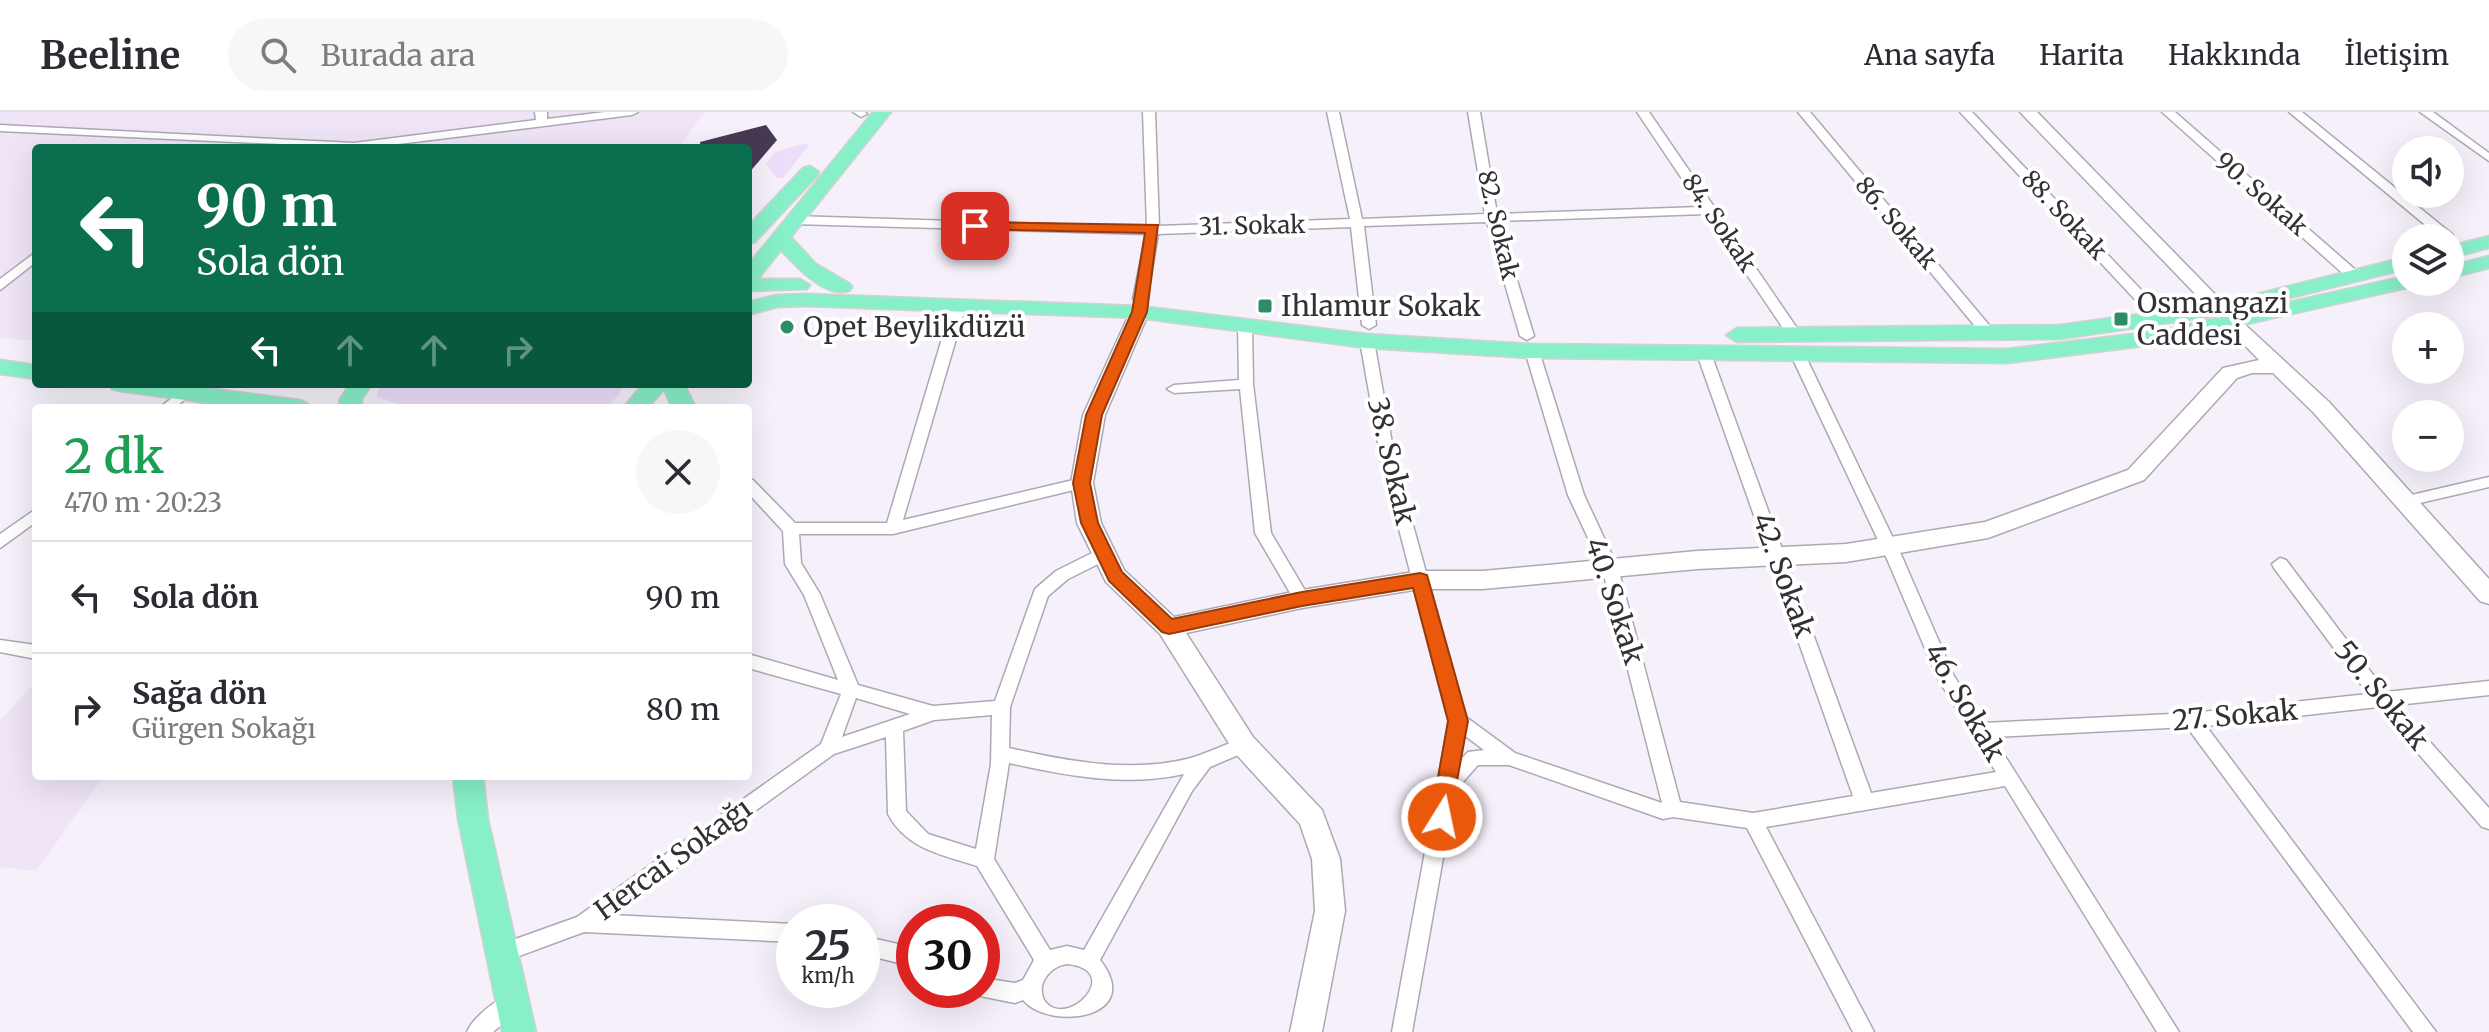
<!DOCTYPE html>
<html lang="tr">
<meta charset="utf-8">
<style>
:root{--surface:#fff;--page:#f7f7f7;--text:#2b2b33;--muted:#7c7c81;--line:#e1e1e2}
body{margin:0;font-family:Merriweather,serif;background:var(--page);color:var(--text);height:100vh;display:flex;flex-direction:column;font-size:30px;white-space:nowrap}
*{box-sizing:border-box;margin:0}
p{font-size:26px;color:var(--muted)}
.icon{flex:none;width:44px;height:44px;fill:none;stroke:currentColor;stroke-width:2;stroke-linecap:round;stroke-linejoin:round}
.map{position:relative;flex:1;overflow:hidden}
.details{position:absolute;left:32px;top:292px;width:720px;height:376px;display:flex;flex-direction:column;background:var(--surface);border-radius:8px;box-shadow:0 8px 32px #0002}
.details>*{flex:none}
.hud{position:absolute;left:32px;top:32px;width:720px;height:244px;border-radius:8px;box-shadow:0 8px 32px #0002;background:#0b6e4f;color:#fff;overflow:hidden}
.controls{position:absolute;left:2392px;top:24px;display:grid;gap:16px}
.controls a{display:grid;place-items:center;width:72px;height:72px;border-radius:50%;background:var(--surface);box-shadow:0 8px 32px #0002;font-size:40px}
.speed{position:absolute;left:776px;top:792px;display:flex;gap:16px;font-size:40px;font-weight:700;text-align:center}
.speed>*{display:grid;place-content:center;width:104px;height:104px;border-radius:50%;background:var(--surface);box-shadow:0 8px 32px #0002;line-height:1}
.speed small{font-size:20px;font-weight:400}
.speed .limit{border:12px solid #d22;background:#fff;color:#111}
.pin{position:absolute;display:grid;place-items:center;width:68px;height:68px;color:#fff;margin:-34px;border-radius:16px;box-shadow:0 4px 12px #0006}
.me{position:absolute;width:88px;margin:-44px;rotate:10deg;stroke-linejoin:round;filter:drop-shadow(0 0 6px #0008)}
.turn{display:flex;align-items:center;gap:28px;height:168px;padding:0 32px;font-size:36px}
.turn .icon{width:104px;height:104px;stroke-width:2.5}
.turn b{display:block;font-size:56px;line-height:68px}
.lanes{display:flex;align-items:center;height:76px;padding:0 32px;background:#0003;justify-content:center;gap:40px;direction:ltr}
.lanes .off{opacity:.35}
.round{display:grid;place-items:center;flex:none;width:84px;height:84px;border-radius:42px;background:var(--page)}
.overview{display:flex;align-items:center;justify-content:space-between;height:136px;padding:0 32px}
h1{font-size:48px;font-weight:600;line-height:60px;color:#1e9e55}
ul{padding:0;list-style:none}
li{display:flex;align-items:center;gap:24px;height:112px;padding:0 32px;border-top:2px solid var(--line)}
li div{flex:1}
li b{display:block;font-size:30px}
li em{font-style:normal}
header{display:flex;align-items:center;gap:48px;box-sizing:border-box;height:112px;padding:0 40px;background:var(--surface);border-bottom:2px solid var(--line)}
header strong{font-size:38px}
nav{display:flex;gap:44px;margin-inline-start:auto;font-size:28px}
.search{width:560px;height:72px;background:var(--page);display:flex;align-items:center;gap:20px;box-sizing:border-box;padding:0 28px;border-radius:44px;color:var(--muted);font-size:30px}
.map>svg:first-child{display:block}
.built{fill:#efe5f7}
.green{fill:#ecdefa}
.building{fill:#473854}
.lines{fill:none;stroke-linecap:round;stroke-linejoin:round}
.street-casing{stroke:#ada8b3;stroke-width:3}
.secondary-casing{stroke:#ada8b3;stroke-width:3}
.primary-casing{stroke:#d2d2d3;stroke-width:3}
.street{fill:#fff;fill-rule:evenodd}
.secondary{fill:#fff;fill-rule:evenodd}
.primary{fill:#87f0c8;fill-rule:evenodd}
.route{fill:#ea580c;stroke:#983908;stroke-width:2}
.poi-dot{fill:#2c8d66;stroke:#fff;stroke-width:3}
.labels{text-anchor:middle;stroke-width:8;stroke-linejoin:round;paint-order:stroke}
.far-street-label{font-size:24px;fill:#333135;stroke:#fff}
.poi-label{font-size:28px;fill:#333135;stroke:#fff;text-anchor:start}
.street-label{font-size:28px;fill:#333135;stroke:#fff}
</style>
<header>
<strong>Beeline</strong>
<div class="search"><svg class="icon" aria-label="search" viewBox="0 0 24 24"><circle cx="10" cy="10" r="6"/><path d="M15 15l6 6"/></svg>Burada ara</div>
<nav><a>Ana sayfa</a><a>Harita</a><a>Hakkında</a><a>İletişim</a></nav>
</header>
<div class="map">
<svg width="2489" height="920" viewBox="0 0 2489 920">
<rect width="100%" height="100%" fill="#f6f0fb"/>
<path class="built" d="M0,0H704L679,36H36V229L0,226Z
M30,576L36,577V664H104L36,759L0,755V608Z"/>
<path class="green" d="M803,32L809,33L783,66H777L766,52L775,40Z
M386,272H626L608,296H410L377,285V279Z"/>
<path class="building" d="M766,13L777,28L748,62V36H701L700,30Z"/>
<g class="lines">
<g class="street-casing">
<path id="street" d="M535,0H547V7L605,0H638L632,3L366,36L0,19V13L354,31L536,8Z
M853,0H865L867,2L861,5Z
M1143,0H1155L1159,114L1350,107L1327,0H1339L1362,107L1485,102L1468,0H1480L1497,102L1701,95L1637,0H1649L1801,222L1799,225H1789L1706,102L1499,109L1534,224L1527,228L1520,224L1487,110L1364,114L1376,213L1369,217L1362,213L1351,115L1158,122L1147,187L1140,191L1133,187L1146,122L793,112L787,108L793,104L1147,115Z
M1798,0H1810L1994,219V225H1984Z
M1960,0H1972L2166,204V210H2156Z
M2162,0H2175L2359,161V167H2349Z
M2289,0H2302L2453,123V129L2441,126Z
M2420,0H2433L2489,41V49Z
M36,140V150L0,178V167Z
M959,189L966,193L903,408L1082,366L1090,371L1082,376L893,422H799L801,451L820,482L858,573L933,594L995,589L1035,477L1056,459L1098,438H1110L1112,442L1110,446L1068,467L1048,484L1010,595L1009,636C1067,649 1128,661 1187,647C1206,642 1225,632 1244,626L1250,628L1253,633L1250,638L1210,655L1192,679L1100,848C1146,906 1050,920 1023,888L1015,891L975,883L973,878H982V866L1015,871L1023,868L1034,848L977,754C943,743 906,737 888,702L886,625L834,642L611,803L794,812V830L584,820L503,850L496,848L493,841L496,834L577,805L821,632L841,582L748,556V542L838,568L804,483L785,452L783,419L748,381V367L753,368L795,411H887L952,193ZM856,586L910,602L842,625ZM992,603L991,652L976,737L928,722L906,699L903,619L934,608ZM1009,651C1067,664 1125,675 1184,662L1084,838L1067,834L1050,838L994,747ZM1067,852C1126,858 1066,920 1044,888C1036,871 1051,854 1067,852Z
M1245,210L1252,214L1253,272L1271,421L1310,487L1308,491H1296L1255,421L1240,277L1174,281L1167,277L1174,273L1239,268L1238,214Z
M1367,225L1374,229L1395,348L1466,605L1515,641L1662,691L1602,456L1568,383L1525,239L1527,236H1537L1539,239L1584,383L1618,456L1680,690L1753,701L1853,684L1696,239L1703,235L1710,239L1871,681L1996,660L1938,567L1887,447L1790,241L1797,237L1804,241L1903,447L1954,564L1984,611L2192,601L2368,582L2274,456L2272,452L2280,446L2286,448L2386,580L2489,569V583L2397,593L2489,696V717L2482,715L2378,595L2206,614L2436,920H2413L2187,615L1993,625L2179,920H2157L2005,674L1766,715L1874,920H1853L1747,716L1673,705L1663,707L1509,653H1478L1455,679L1412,920H1392L1449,609L1381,348L1360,229ZM1464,623L1484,638L1468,640L1460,648Z
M185,276L192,281L175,296H159Z
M2489,365V375L2407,394L2399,389L2407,384Z
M36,397V410L0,436V422Z
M0,528L36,533V547L0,540Z
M862,824L898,832L914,839V858L895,850L862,842Z
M512,881L519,884L522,891L519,898L493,920H467C473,905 497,887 512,881Z"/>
</g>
<g class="secondary-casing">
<path id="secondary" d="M2020,0H2037L2241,209L2329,290L2489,467V492L2480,489L2313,300L2273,261H2252L2237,266L2144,368L1988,426L1846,450L1697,457L1483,477H1420L1302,496L1186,521L1253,625L1322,698L1340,747L1345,799L1322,920H1290L1315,799L1312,747L1300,712L1235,641L1160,522L1106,470L1077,411L1071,371L1083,303L1132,196H1146L1149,200L1105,303L1093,371L1101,411L1124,458L1174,505L1302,478L1420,459H1483L1697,439L1846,432L1985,410L2128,358L2223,256L2259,248Z"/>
</g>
<g class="primary-casing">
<path id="primary" d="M873,0H891L791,125L816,152L849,171L852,175L849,179C824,186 797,155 781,138L758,167H800L810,173L807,177L748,179V153Z
M810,54L819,60L817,64L755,130L748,132V114L803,56Z
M2489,124V136L2450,146V134Z
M2489,144V156L2450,166V154Z
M2406,145V157L2221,203L2060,227L1737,230L1726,223L1737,216L2060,213L2221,191Z
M2406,164V170H2418L2415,174L2159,232L2007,251L1532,246L1367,236L1139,206L806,194L777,195L748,203V190L776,183L806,182L1139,194L1367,222L1532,232L2007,237L2159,219Z
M0,248L36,253V267L0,262Z
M109,272H175L299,288L307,291L311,296H244L120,279L112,277Z
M350,272H372L362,287V296H338L340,287Z
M643,272H684L696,296H672L664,277L648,296H623Z
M453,664H483L488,707L536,920H502L458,707Z"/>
</g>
<use href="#street" class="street"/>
<use href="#secondary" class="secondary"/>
<use href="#primary" class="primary"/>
</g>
<path class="route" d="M975,110L1158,113L1147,200L1102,303L1090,371L1098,411L1122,460L1172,507L1302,480L1420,461L1427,463L1468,609L1449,712L1442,714L1434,712L1431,705L1448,609L1413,476L1302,494L1169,522L1162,520L1109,469L1081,411L1073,371L1086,303L1132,200L1145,121L970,117L968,114Z"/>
<g class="poi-dot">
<rect x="1257" y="186" width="16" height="16" rx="4"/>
<rect x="2113" y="199" width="16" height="16" rx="4"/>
<circle cx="787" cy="215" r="8"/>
</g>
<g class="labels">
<g class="far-street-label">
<text transform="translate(2261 82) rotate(41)" y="8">90. Sokak</text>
<text transform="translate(2064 103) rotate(47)" y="8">88. Sokak</text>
<text transform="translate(1719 111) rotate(56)" y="8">84. Sokak</text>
<text transform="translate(1896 111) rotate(50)" y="8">86. Sokak</text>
<text transform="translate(1498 113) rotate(77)" y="8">82. Sokak</text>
<text transform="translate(1252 114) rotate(-1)" y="8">31. Sokak</text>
</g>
<g class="poi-label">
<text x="2137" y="201">Osmangazi<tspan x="2137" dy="32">Caddesi</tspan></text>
<text x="1281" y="204">Ihlamur Sokak</text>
<text x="803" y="225">Opet Beylikdüzü</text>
</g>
<g class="street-label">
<text transform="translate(1392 349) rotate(77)" y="10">38. Sokak</text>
<text transform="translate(1784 463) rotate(70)" y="10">42. Sokak</text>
<text transform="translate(1615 489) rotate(72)" y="10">40. Sokak</text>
<text transform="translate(2382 583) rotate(51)" y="10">50. Sokak</text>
<text transform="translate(1965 590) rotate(60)" y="10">46. Sokak</text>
<text transform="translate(2235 603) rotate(-5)" y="10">27. Sokak</text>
<text transform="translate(673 747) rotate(-36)" y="10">Hercai Sokağı</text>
</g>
</g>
</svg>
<div class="controls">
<a><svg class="icon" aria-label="sound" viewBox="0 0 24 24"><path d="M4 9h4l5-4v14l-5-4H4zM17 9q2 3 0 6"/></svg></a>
<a><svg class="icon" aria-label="layers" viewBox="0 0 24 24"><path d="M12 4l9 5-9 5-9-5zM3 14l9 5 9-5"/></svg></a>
<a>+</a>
<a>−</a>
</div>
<div class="speed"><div>25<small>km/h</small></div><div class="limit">30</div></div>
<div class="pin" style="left:975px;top:114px;background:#d93025"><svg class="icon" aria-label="arrive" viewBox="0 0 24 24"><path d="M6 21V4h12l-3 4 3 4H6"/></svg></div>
<svg class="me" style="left:1442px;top:705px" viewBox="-20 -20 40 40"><circle r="17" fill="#ea580c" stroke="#fff" stroke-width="3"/><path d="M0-11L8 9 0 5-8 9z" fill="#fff"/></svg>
<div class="hud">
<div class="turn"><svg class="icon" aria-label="left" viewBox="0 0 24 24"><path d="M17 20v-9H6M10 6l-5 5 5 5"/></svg><div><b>90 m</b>Sola dön</div></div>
<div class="lanes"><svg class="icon" aria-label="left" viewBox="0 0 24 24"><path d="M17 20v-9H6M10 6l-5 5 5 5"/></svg><svg class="icon off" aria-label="ahead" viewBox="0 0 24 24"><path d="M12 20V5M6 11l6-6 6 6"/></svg><svg class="icon off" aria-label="ahead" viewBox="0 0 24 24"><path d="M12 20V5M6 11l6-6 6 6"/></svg><svg class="icon off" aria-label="right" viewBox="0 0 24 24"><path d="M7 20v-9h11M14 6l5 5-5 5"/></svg></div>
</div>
<section class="details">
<div class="overview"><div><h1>2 dk</h1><p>470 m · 20:23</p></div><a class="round"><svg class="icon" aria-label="close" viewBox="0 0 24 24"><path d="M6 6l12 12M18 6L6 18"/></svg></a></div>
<ul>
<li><svg class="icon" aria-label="left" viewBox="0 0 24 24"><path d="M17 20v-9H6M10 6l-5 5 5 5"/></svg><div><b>Sola dön</b></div><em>90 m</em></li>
<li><svg class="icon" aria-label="right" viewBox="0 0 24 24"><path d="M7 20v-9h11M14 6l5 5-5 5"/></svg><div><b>Sağa dön</b><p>Gürgen Sokağı</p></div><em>80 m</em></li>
</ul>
</section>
</div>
